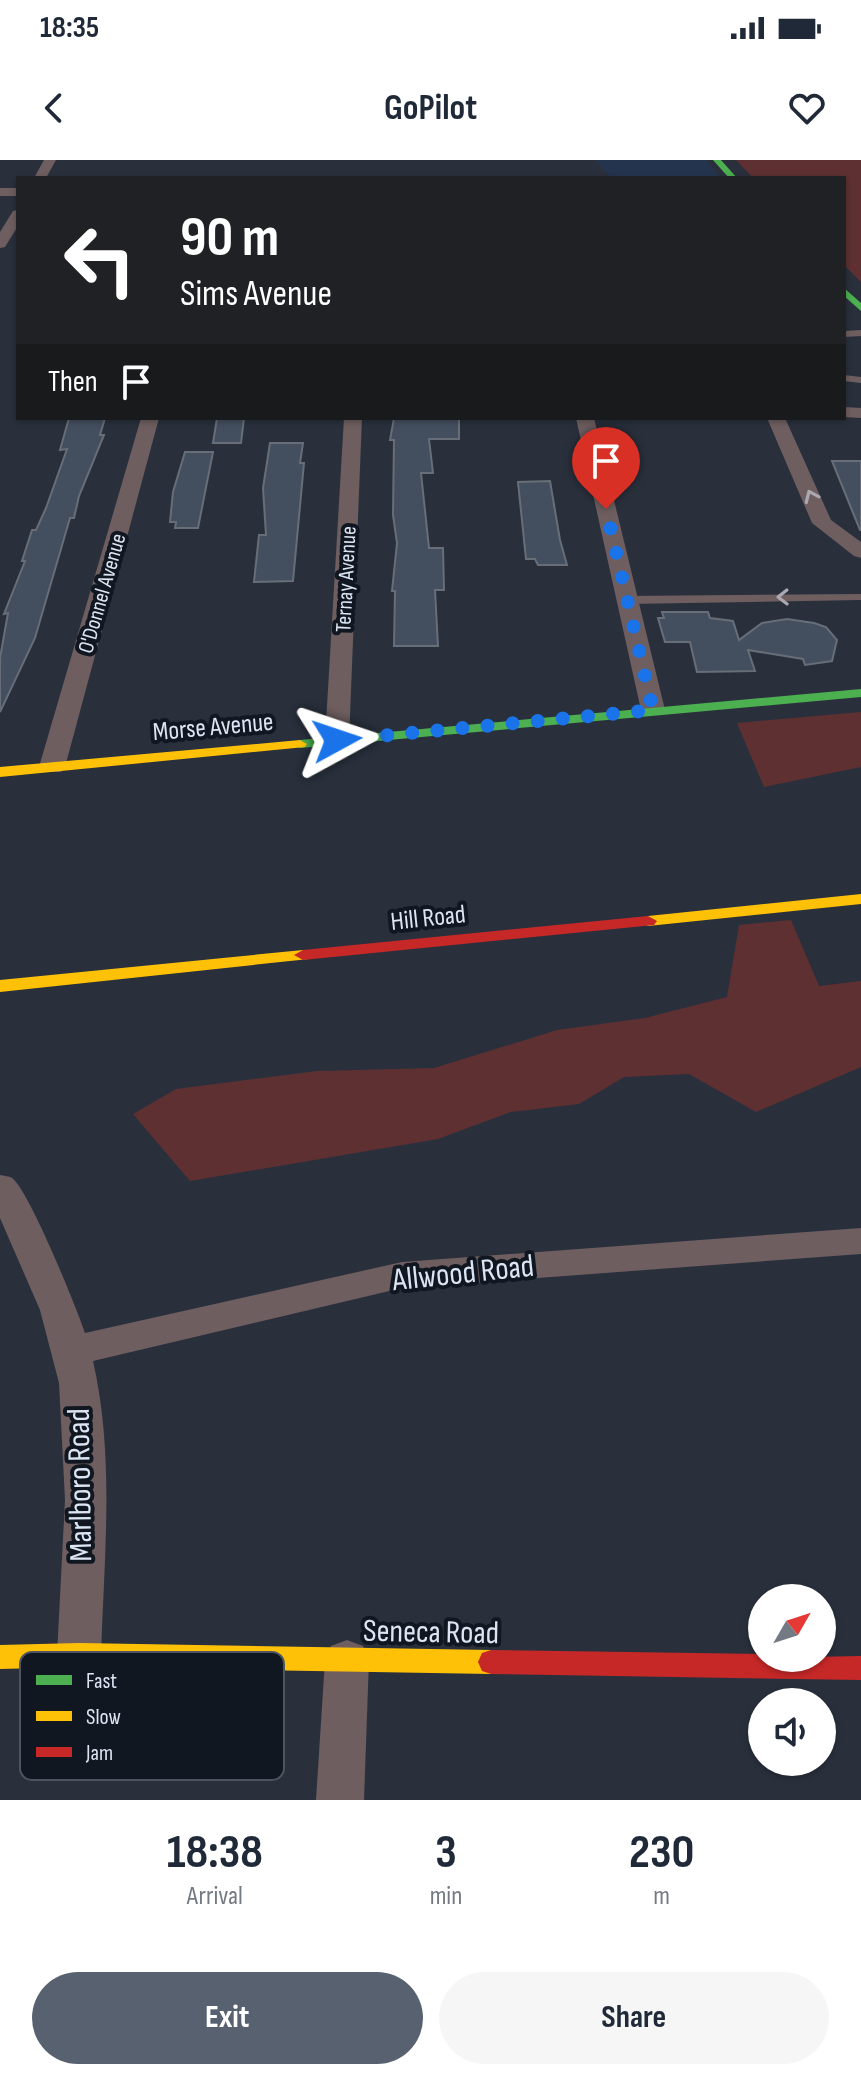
<!DOCTYPE html>
<style>
:root{--surface:#fff;--page:#f6f6f7;--text:#1f2937;--muted:#747a83;--accent:#58616f}
body{margin:0;font-family:"Sofia Sans Condensed",sans-serif;background:var(--page);color:var(--text);height:100vh;display:flex;flex-direction:column;font-size:30px;white-space:nowrap}
*{box-sizing:border-box;margin:0}
p{font-size:26px;color:var(--muted)}
.icon{flex:none;width:44px;height:44px;fill:none;stroke:currentColor;stroke-width:2;stroke-linecap:round;stroke-linejoin:round}
.map{position:relative;height:1640px;overflow:hidden}
.sheet{display:flex;flex-direction:column;background:var(--surface);flex:1}
.sheet>*{flex:none}
.guide{position:absolute;left:16px;top:16px;width:830px;height:244px;border-radius:0px;box-shadow:0 2px 6px #0004;background:#202124;color:#fff;overflow:hidden}
.needle{width:52px;rotate:51deg}
.buttons{position:absolute;left:748px;top:1424px;display:grid;gap:16px}
.buttons a{display:grid;place-items:center;width:88px;height:88px;border-radius:50%;background:var(--surface);box-shadow:0 2px 6px #0004;font-size:40px}
.pin{position:absolute;display:grid;place-items:center;width:68px;height:68px;color:#fff;margin:-82px -34px;border-radius:50% 50% 50% 0;rotate:-45deg;box-shadow:0 0 8px #0007}
.pin .icon{rotate:45deg}
.me{position:absolute;width:88px;margin:-44px;rotate:85deg;stroke-linejoin:round;filter:drop-shadow(0 0 6px #0008)}
.turn{display:flex;align-items:center;gap:28px;height:168px;padding:0 32px;font-size:36px}
.turn .icon{width:104px;height:104px;stroke-width:2.5}
.turn b{display:block;font-size:56px;line-height:68px}
.then{display:flex;align-items:center;height:76px;padding:0 32px;background:#0003;gap:16px;font-size:30px}
.eta{display:flex;justify-content:space-evenly;align-items:center;height:136px;text-align:center}
.eta b{font-size:48px;font-weight:700;line-height:56px}
.action{display:flex;gap:16px;margin-top:auto;padding:16px 32px}
.action a{flex:1;height:92px;border-radius:48px;background:var(--accent);color:#fff;font-size:32px;font-weight:700;line-height:92px;text-align:center}
.action a+a{background:var(--page);color:var(--text)}
.status{display:flex;justify-content:space-between;align-items:center;height:56px;padding:0 40px;background:var(--surface);direction:ltr}
.status svg{height:22px;fill:currentColor}
header{display:flex;justify-content:space-between;align-items:center;height:104px;padding:0 32px;background:var(--surface);font-size:36px;font-weight:700}
.map>svg:first-child{display:block}
.built{fill:#25344e}
.green{fill:#5e3032}
.building{fill:#434e5f;stroke:#676e78;stroke-width:2}
.lines{fill:none;stroke-linecap:round;stroke-linejoin:round}
.lane{fill:#6e5e60;fill-rule:evenodd}
.street{fill:#6e5e60;fill-rule:evenodd}
.fast{fill:#4caf50;fill-rule:evenodd}
.slow{fill:#ffc107;fill-rule:evenodd}
.jam{fill:#c62828;fill-rule:evenodd}
.oneway{stroke:#aaa8b1}
.route{stroke:#1a73e8;stroke-width:14;stroke-dasharray:0 25.2}
.labels{text-anchor:middle;stroke-width:8;stroke-linejoin:round;paint-order:stroke}
.far-street-label{font-size:22px;fill:#dce5f3;stroke:#111721}
.street-label{font-size:26px;fill:#dce5f3;stroke:#111721}
.near-street-label{font-size:32px;fill:#dce5f3;stroke:#111721}
.key{fill:#111721;stroke:#4e5560;stroke-width:2}
.key-label{font-size:22px;fill:#dce5f3}
</style>
<div class="status"><b>18:35</b><svg viewBox="0 0 49 12"><path d="M0 12V9h3v3zM5 12V6h3v6zM10 12V3h3v9zM15 12V0h3v12zM26 1h20v11H26zM47 4h2v5h-2z"/></svg></div>
<header><svg class="icon" aria-label="back" viewBox="0 0 24 24"><path d="M15 5l-7 7 7 7"/></svg>GoPilot<svg class="icon" aria-label="heart" viewBox="0 0 24 24"><path d="M12 20l-8-8c-3-5 5-10 8-4 3-6 11-1 8 4z"/></svg></header>
<div class="map">
<svg width="861" height="1640" viewBox="0 0 861 1640">
<rect width="100%" height="100%" fill="#29303c"/>
<path class="built" d="M595,0H706L721,18H612Z"/>
<path class="green" d="M736,0H861V122L844,105V18H753Z
M861,552V607L764,627L737,563Z
M791,760L819,826L861,821V907L756,952L689,914L624,917L579,944L511,952L438,979L190,1021L133,954L176,929L318,911L434,908L557,870L645,858L727,837L739,765Z"/>
<path class="building" d="M69,258H105L100,275H104L79,336L74,358H70L35,478L0,552V498L8,453L4,454L25,401H22L32,370H36L46,348L67,289L60,290Z
M217,258H244L241,283H213Z
M394,258H459V279H429L433,313H421L429,388H443L444,430H435L438,486H394L395,431H392L397,383L393,355L394,280H390Z
M270,283H303L300,303H304L293,421L254,422L259,375H266L263,328Z
M185,292H213L198,368H175L176,362H170L173,332Z
M832,301H861V370H860Z
M550,321L560,380L567,405H538L535,399H526L518,322Z
M662,452H708L710,458L733,461L739,480L762,463L787,459L814,463L826,467L837,480L832,501L805,505L803,499L748,490L755,511L697,512L690,482H665L658,458H664Z"/>
<g class="lines">
<path class="lane" d="M861,170V176L844,177V171Z
M844,215L861,217V223L844,221Z
M861,434V440L627,444L621,440L627,436Z"/>
<path class="street" d="M44,0H56L46,18H34Z
M0,28H18V36H0Z
M18,50V66L5,87L0,88V72L13,51Z
M844,247L861,248V258L844,257Z
M141,258H159L65,607L61,612H43L39,607Z
M344,258H362L349,580L346,585H328L325,580Z
M576,258H594L665,550L662,555H644L641,550Z
M767,258H785L831,360L861,382V398L854,396L812,363Z
M0,1015C4,1016 9,1016 12,1018C29,1030 77,1149 85,1173L402,1102L861,1068V1094L402,1128L93,1201C115,1297 104,1398 101,1495L95,1509L79,1515L63,1509L57,1495L65,1340L59,1223L40,1150L0,1058Z
M347,1480L363,1486L369,1500L364,1640H316L325,1500L331,1486Z"/>
<path class="fast" d="M713,0H721L737,18H729Z
M844,128L861,143V151L844,136Z
M861,529V537L300,588L293,584L300,580Z"/>
<path class="slow" d="M300,580L307,584L305,587L0,617V607Z
M861,734V744L648,766L639,761L648,756Z
M303,790L309,791L312,795L309,799L0,832V820Z
M79,1483L491,1490L500,1493L504,1502L500,1511L491,1514L79,1507L0,1509V1485Z"/>
<path class="jam" d="M648,756L657,761L654,765L303,800L294,795L303,790Z
M491,1490L762,1494V1498L861,1496V1520L491,1514L482,1511L478,1502L482,1493Z"/>
</g>
<defs><path id="oneway-chevron" d="M-2-3.5L2.5 0L-2 3.5" fill="none" stroke-width="1.6" stroke-linecap="round" stroke-linejoin="round" transform="scale(2)"/></defs>
<g class="oneway">
<use href="#oneway-chevron" transform="translate(811 336) rotate(-114)"/>
<use href="#oneway-chevron" transform="translate(783 437) rotate(179)"/>
</g>
<g class="lines">
<path class="route" d="M337,580L653,550L606,349"/>
</g>
<g class="labels">
<g class="far-street-label">
<text transform="translate(345 419) rotate(-87)" y="8">Ternay Avenue</text>
<text transform="translate(101 433) rotate(-74)" y="8">O'Donnel Avenue</text>
</g>
<g class="street-label">
<text transform="translate(213 566) rotate(-5)" y="9">Morse Avenue</text>
<text transform="translate(428 757) rotate(-6)" y="9">Hill Road</text>
</g>
<g class="near-street-label">
<text transform="translate(463 1112) rotate(-6)" y="11">Allwood Road</text>
<text transform="translate(79 1325) rotate(-91)" y="11">Marlboro Road</text>
<text transform="translate(431 1471) rotate(1)" y="11">Seneca Road</text>
</g>
</g>
<rect x="20" y="1492" width="264" height="128" rx="12" class="key"/>
<rect x="36" y="1515" width="36" height="10" fill="#4caf50"/>
<rect x="36" y="1551" width="36" height="10" fill="#ffc107"/>
<rect x="36" y="1587" width="36" height="10" fill="#c62828"/>
<g class="key-label">
<text x="86" y="1528">Fast</text>
<text x="86" y="1564">Slow</text>
<text x="86" y="1600">Jam</text>
</g>
</svg>
<div class="buttons">
<a><svg class="needle" viewBox="-14 -14 28 28"><path d="M0-13l5 13h-10z" fill="#e53935"/><path d="M0 13l5-13h-10z" fill="#747a83"/></svg></a>
<a><svg class="icon" aria-label="sound" viewBox="0 0 24 24"><path d="M4 9h4l5-4v14l-5-4H4zM17 9q2 3 0 6"/></svg></a>
</div>
<div class="pin" style="left:606px;top:349px;background:#d93025"><svg class="icon" aria-label="arrive" viewBox="0 0 24 24"><path d="M6 21V4h12l-3 4 3 4H6"/></svg></div>
<svg class="me" style="left:337px;top:580px" viewBox="-20 -20 40 40"><path d="M0-17L14 15 0 8-14 15z" fill="#1a73e8" stroke="#fff" stroke-width="4"/></svg>
<div class="guide">
<div class="turn"><svg class="icon" aria-label="left" viewBox="0 0 24 24"><path d="M17 20v-9H6M10 6l-5 5 5 5"/></svg><div><b>90 m</b>Sims Avenue</div></div>
<div class="then">Then<svg class="icon" aria-label="arrive" viewBox="0 0 24 24"><path d="M6 21V4h12l-3 4 3 4H6"/></svg></div>
</div>
</div>
<section class="sheet">
<div class="eta">
<div><b>18:38</b><p>Arrival</p></div>
<div><b>3</b><p>min</p></div>
<div><b>230</b><p>m</p></div>
</div>
<div class="action"><a>Exit</a><a>Share</a></div>
</section>
